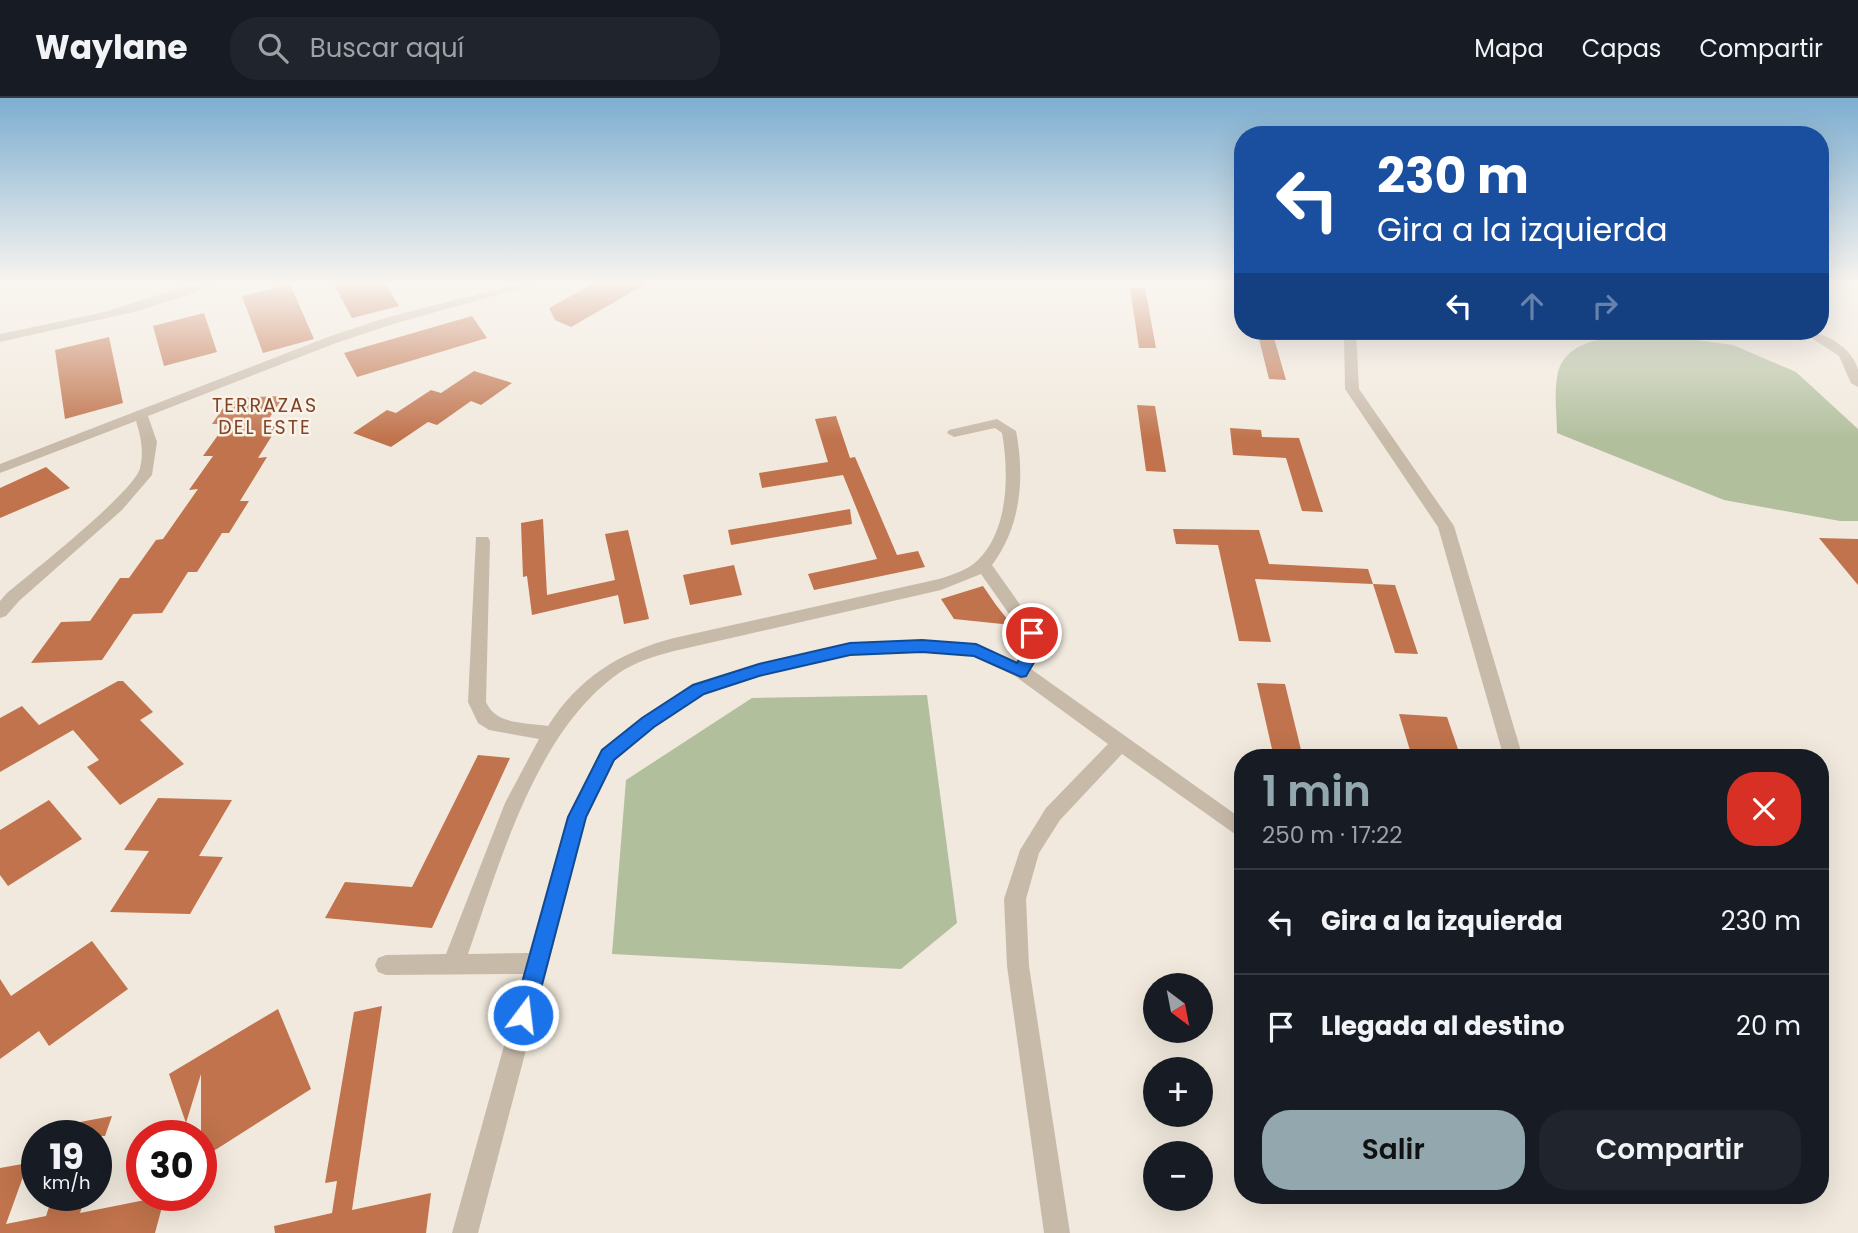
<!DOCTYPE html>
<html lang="es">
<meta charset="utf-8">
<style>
:root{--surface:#171b24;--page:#20242c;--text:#f1f3f6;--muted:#9ea1a6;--line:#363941;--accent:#93a8ae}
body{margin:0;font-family:Poppins,sans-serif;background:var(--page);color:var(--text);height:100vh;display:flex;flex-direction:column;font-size:26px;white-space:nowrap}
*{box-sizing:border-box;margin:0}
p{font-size:23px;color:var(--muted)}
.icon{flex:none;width:38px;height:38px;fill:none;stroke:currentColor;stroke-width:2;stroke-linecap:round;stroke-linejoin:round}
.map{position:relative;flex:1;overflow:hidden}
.drawer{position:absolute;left:1234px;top:651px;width:595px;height:455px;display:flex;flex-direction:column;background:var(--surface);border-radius:28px;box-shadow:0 7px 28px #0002}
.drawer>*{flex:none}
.hud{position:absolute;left:1234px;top:28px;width:595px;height:214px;border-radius:28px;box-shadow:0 7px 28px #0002;background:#1a4fa0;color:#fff;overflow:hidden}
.needle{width:46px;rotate:148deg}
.tools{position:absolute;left:1143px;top:875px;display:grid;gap:14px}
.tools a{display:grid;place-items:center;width:70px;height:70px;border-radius:50%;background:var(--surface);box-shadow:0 7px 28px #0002;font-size:35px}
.speed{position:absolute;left:21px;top:1022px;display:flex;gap:14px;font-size:35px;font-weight:700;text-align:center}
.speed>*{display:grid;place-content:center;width:91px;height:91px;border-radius:50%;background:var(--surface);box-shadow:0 7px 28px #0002;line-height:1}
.speed small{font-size:18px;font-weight:400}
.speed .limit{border:10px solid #d22;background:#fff;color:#111}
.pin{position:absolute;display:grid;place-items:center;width:60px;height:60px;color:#fff;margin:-30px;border:4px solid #fff;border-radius:50%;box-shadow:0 2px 7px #0007}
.me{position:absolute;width:77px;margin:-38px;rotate:15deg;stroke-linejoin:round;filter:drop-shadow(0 0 5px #0008)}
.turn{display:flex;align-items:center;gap:24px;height:147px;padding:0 28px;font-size:32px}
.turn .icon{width:91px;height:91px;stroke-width:2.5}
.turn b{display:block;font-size:49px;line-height:60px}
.lanes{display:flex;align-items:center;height:66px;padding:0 28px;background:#0003;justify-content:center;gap:35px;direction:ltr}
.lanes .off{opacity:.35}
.round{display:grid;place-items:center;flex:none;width:74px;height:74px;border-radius:28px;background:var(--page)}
.summary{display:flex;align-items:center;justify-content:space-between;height:119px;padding:0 28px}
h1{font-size:42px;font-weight:600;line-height:52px;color:var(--accent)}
.action{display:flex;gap:14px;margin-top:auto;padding:14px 28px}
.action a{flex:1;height:80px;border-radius:28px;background:var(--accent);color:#111;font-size:28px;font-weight:600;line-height:80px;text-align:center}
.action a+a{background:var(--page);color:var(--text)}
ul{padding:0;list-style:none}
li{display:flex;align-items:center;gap:21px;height:105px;padding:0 28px;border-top:2px solid var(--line)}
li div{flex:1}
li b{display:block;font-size:26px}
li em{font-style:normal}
header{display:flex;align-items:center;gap:42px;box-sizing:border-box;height:98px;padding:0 35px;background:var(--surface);border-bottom:2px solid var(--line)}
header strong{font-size:33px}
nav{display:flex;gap:38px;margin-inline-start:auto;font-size:24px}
.search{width:490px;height:63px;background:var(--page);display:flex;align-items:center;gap:18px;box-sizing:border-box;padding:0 24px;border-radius:28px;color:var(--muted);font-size:26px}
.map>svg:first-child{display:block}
.green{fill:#b1bf9d}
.building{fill:#c0734c}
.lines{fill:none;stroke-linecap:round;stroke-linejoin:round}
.minor{fill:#c8baa9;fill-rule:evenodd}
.route{fill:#1a73e8;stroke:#114b97;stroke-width:2}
.labels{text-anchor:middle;stroke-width:5;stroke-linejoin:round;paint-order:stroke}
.far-neighbourhood-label{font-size:19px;letter-spacing:2px;fill:#814426;stroke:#f9f3e9}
</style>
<header>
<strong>Waylane</strong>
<div class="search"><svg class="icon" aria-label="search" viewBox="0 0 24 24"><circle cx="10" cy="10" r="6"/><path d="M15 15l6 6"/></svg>Buscar aquí</div>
<nav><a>Mapa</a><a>Capas</a><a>Compartir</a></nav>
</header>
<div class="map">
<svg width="1858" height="1135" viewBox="0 0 1858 1135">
<rect width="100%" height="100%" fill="#f1e9dd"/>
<path class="green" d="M1653,236L1733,247L1796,274L1858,331V423H1840L1724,402L1557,335C1557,318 1554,298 1557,280C1563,237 1619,238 1653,236Z
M927,597L957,825L901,871L612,856L626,682L752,600Z"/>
<path class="building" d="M332,183H384L399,208L352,220Z
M598,183H651L571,229L555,222L549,210Z
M290,186L314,241L263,255L242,198Z
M1130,190H1145L1156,250H1139Z
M204,215L217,254L164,268L153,228Z
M472,218L487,240L357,279L344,255Z
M1257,233H1272L1286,282L1269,281Z
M109,239L123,305L65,321L55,252Z
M474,273L512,285L481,307L471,303L437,327L428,324L391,349L353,335L387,312L396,315L431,292L441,295Z
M284,298L264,328H278L258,360L267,359L240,403H249L229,435H222L197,474H188L162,515L133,516L102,562L31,565L61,524L90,523L120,480H129L156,442L163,441L198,391L189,392L213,358H203L226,326H212L230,300Z
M1137,307L1155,308L1166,374L1146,373Z
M836,318L850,360L855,359L897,457L918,453L925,469L814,492L808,476L877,461L843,377L762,390L759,375L828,364L815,321Z
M1230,330L1261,332L1262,339L1299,340L1323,414L1302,413L1286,360L1233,357Z
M46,369L70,390L0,420V390Z
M850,411L852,426L731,447L728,432Z
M543,421L547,497L615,482L605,436L628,432L649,521L624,526L618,497L532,517L527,478L523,479L521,425Z
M1173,431L1259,432L1269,466L1368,471L1373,486L1255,481L1271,544L1239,543L1218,447L1176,446Z
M1819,440L1858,441V487Z
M734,467L742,497L690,507L683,477Z
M1373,486L1395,487L1418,556L1395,555Z
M983,488L996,507L1012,527L954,521L941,501Z
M118,583H123L153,614L140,622L184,666L120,707L87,669L99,662L73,632L0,674V620L22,608L39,627Z
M1257,585L1285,586L1303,660H1274Z
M1399,616L1447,619L1461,660L1412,659Z
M478,657L510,660L432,830L325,820L345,784L412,789Z
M158,700L232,702L199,758L223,759L190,816L110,814L149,753L124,752Z
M49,702L82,741L8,788L0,777V732Z
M92,843L128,891L49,948L39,933L0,961V881L11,898Z
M382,908L352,1112L431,1095L426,1135H275L274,1128L332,1115L337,1083L325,1085L354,914Z
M278,911L311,991L201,1061V976L186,1025L169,976Z
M112,1018L105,1038H49L48,1030Z
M28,1065L6,1126L46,1118L53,1097H86L80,1115L165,1098L155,1135H0V1070Z"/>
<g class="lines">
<path class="minor" d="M202,183H218L191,196L138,213L0,244V236L105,214Z
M529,183H547L393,226L336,245L148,318L157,344L152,377L122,412L19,503L6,518L0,520V503L7,495C31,475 135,393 140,370C144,353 141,339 136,323L0,375V366L328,239L385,220Z
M1344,233H1356L1359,291L1454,428L1523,660H1504L1438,429L1345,291Z
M1801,233C1822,232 1853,249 1858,272C1858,277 1858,284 1858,289L1851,285L1839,258Z
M997,321L1016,333C1025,379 1021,429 992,467L1040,535L1041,554L1031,571L1242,721V741L1122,656L1060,722L1039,755L1026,801L1029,868L1070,1135H1044L1007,868L1004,801L1020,752L1046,710L1108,646L1015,578L973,558L922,554L850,557L759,578L704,596L654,629L615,662L587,719L478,1135H452L524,876L386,877L378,874L375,867L378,860L386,857L446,856L505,705L539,641L489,632L478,625L468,604L476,439H488L490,443L486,604C496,627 524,624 548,628C578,580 620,554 674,540L939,481C952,477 968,472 978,462C1009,432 1009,374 1002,335L995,330L954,339L947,335L949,332ZM981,476L1023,536V554L1017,564L976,546L922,542L850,545L759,565L692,586L642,619L601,652L567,719L529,855L468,856C500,764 536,633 619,575C635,564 655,558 674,553L941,492Z"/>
</g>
<linearGradient id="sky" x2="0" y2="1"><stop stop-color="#7daed0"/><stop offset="0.54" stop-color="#f9f5f0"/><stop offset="1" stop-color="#f9f5f0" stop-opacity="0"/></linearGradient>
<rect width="1858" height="342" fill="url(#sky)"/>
<path class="route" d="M1032,530L1040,535V554L1026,578L1021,579L974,558L922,554L850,557L759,578L704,596L654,629L614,662L586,719L534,917L530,924L523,927L516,924L513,917L568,719L602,652L642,620L693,587L759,566L850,545L922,542L976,546L1017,565L1024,553V535Z"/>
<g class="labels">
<g class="far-neighbourhood-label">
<text x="265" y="314">TERRAZAS<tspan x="265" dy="22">DEL ESTE</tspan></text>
</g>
</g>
</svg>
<div class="tools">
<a><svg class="needle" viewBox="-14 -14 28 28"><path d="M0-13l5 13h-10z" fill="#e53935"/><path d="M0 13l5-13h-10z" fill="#9ea1a6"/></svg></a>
<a>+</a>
<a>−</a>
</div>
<div class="speed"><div>19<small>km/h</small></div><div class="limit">30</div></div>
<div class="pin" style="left:1032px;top:535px;background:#d93025"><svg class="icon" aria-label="arrive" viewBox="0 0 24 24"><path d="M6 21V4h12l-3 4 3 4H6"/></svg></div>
<svg class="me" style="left:523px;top:917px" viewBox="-20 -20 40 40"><circle r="17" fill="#1a73e8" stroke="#fff" stroke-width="3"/><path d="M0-11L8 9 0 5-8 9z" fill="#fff"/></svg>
<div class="hud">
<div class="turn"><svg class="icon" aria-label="left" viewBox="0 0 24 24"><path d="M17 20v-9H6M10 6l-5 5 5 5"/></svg><div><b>230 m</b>Gira a la izquierda</div></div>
<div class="lanes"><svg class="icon" aria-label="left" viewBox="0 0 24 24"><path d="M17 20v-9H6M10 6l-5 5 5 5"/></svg><svg class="icon off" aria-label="ahead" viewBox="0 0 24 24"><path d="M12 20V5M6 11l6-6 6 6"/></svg><svg class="icon off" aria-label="right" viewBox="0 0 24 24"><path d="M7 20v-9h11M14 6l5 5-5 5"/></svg></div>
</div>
<section class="drawer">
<div class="summary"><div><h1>1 min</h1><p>250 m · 17:22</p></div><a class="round" style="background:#d93025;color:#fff"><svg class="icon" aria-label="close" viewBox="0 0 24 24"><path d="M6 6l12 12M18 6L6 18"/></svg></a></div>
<ul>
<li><svg class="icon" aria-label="left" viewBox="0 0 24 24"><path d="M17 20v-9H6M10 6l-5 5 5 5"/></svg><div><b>Gira a la izquierda</b></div><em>230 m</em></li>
<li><svg class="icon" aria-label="arrive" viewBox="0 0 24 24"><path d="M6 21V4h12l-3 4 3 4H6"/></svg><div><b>Llegada al destino</b></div><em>20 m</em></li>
</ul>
<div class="action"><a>Salir</a><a>Compartir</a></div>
</section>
</div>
